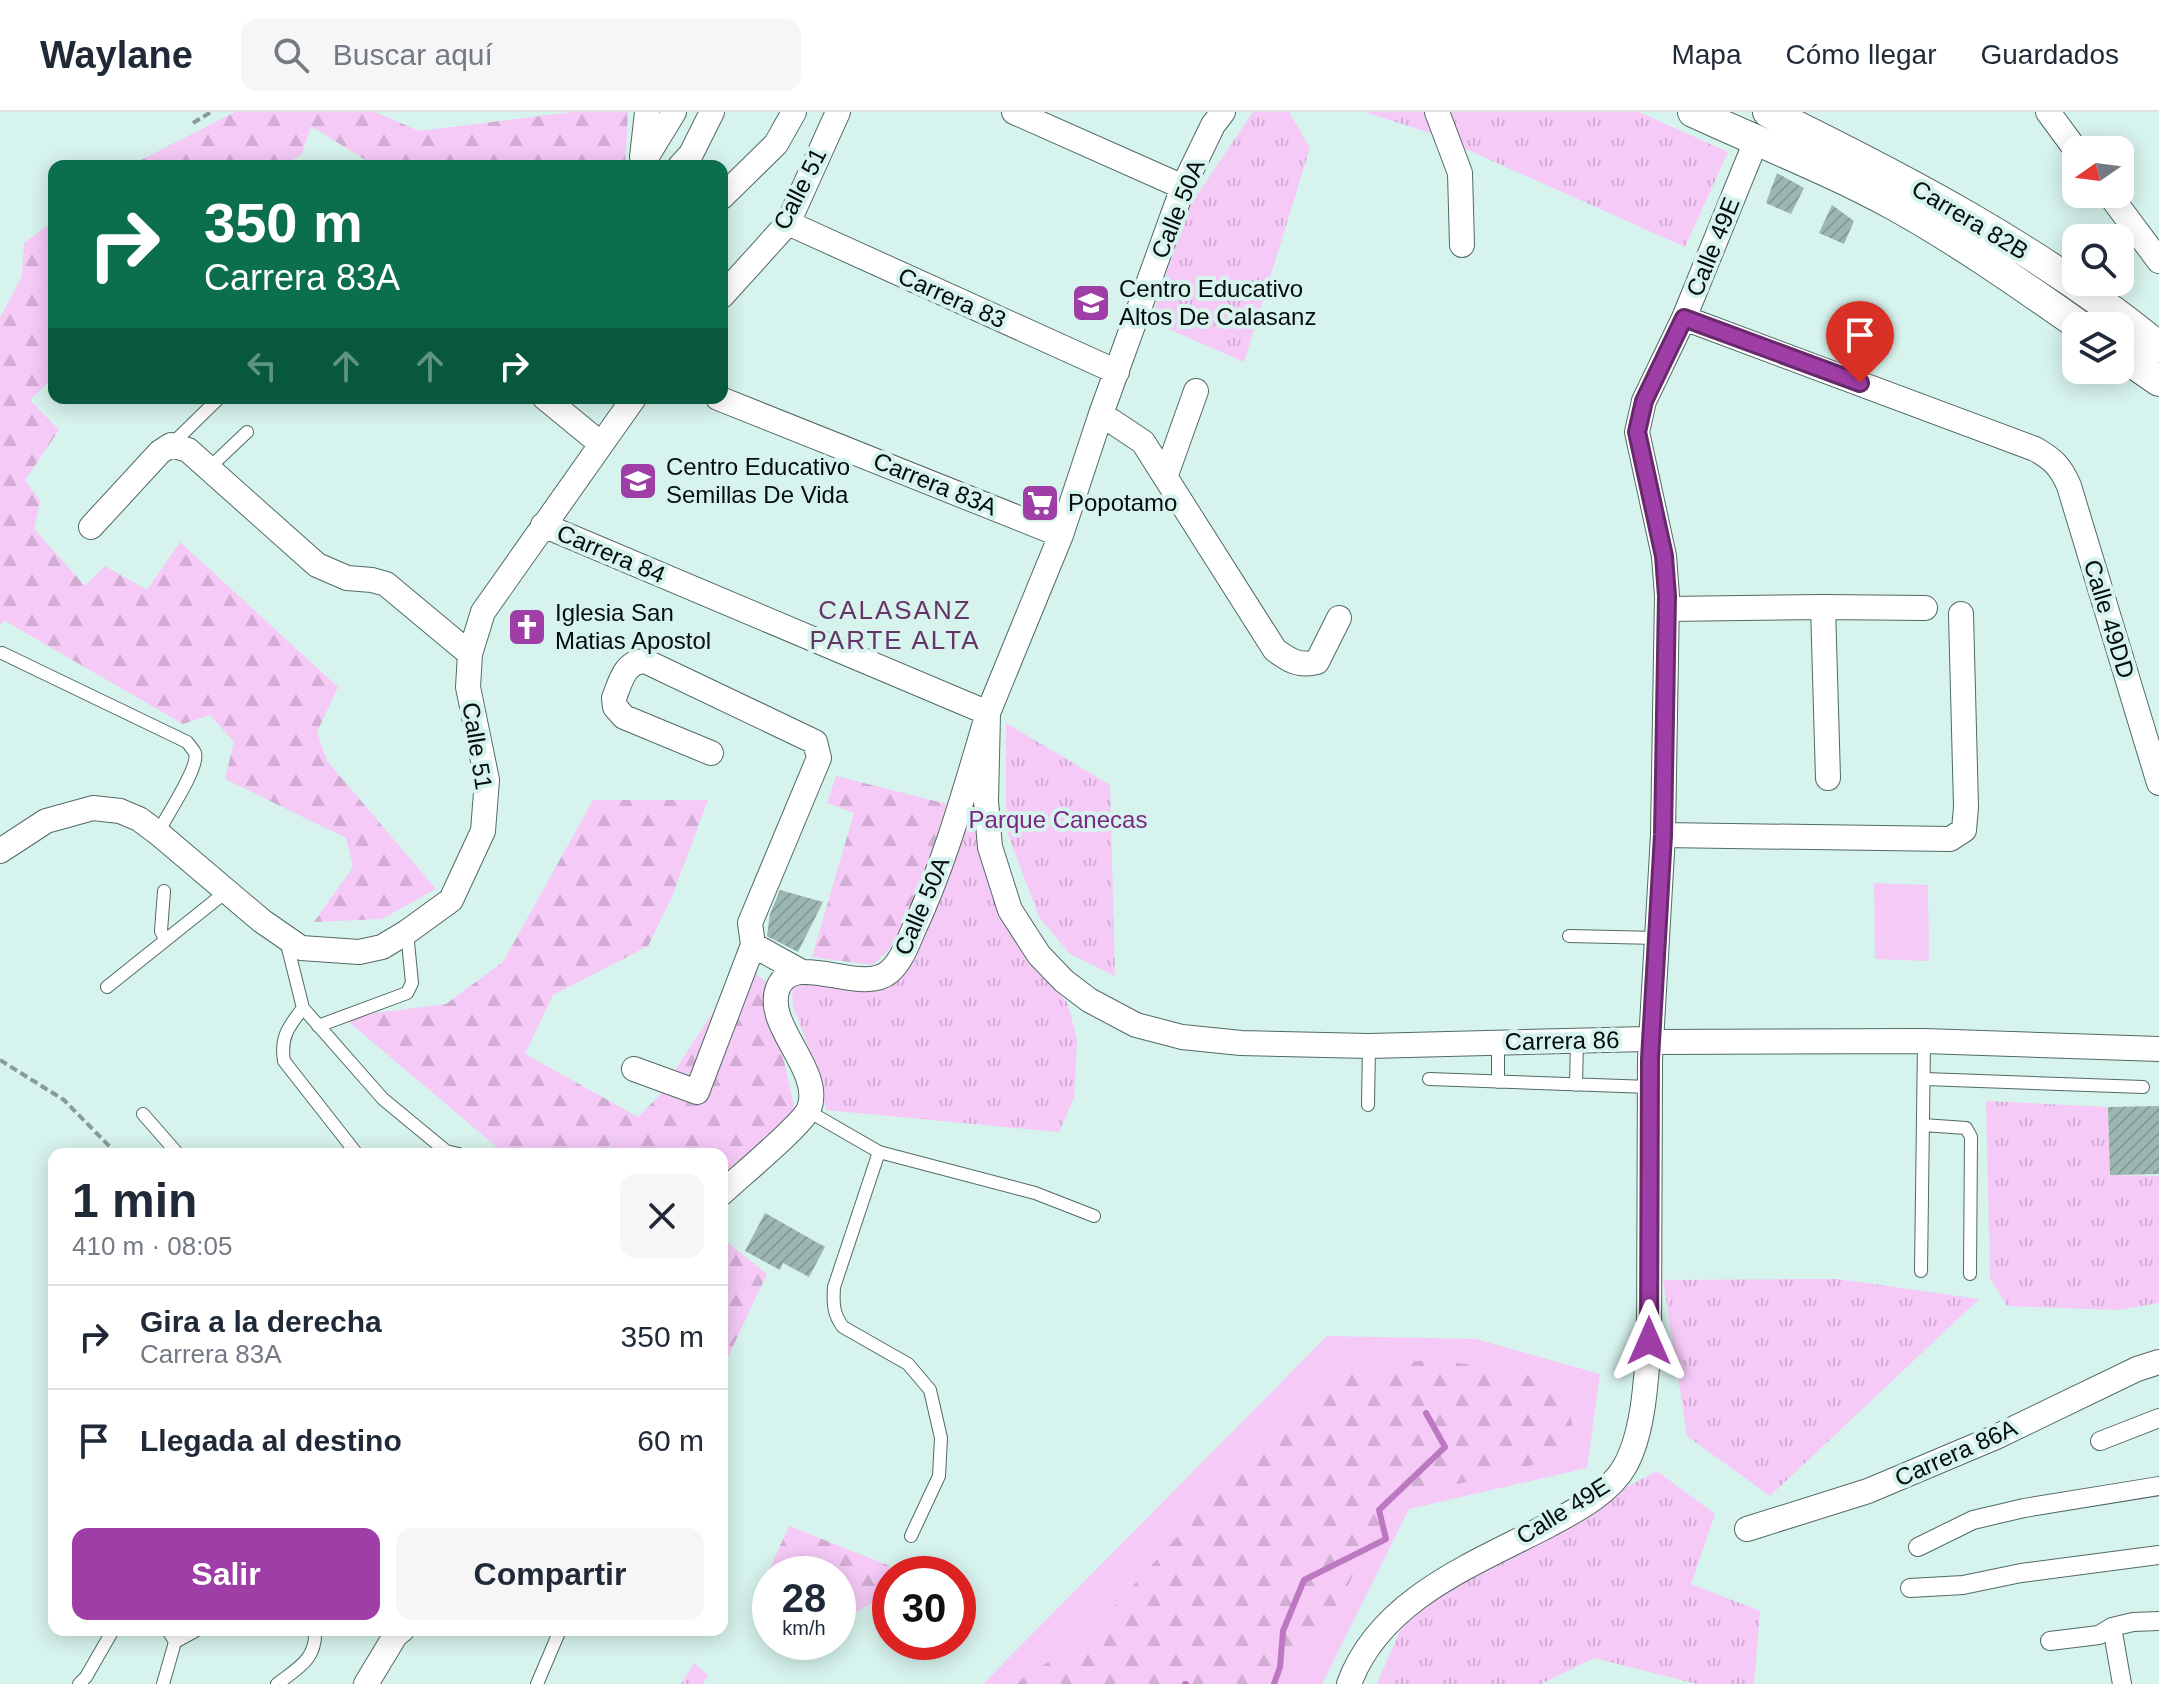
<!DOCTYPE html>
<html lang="es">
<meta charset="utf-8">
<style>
:root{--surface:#fff;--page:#f6f6f7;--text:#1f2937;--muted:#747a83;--line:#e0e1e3;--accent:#9e3ea6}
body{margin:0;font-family:Arial,sans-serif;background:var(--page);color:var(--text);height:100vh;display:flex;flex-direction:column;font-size:30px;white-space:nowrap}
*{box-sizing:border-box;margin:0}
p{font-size:26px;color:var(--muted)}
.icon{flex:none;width:44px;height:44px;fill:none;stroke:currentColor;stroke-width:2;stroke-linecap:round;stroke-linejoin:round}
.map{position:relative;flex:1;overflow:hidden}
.side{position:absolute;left:48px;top:1036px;width:680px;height:488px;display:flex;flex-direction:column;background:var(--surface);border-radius:16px;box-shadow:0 4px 20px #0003}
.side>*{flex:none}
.guide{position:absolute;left:48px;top:48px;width:680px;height:244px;border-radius:16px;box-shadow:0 4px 20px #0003;background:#0b6e4f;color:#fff;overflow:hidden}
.needle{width:52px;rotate:256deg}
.buttons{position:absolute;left:2062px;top:24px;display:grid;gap:16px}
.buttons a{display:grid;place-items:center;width:72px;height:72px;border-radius:16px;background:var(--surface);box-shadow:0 4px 20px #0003;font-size:40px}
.speed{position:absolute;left:752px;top:1444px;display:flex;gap:16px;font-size:40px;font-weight:700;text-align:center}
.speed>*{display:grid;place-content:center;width:104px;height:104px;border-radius:50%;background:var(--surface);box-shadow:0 4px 20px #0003;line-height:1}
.speed small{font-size:20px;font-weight:400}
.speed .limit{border:12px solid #d22;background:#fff;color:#111}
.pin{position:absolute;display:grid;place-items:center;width:68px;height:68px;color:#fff;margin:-82px -34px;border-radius:50% 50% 50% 0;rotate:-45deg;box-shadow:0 0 8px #0007}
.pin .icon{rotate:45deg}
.me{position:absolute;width:88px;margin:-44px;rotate:0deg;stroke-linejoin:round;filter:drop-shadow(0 0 6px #0008)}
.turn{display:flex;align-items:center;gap:28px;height:168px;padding:0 24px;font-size:36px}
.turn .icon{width:104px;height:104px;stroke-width:2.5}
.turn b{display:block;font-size:56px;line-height:68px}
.lanes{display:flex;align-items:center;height:76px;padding:0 24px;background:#0003;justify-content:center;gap:40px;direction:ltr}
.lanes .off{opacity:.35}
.round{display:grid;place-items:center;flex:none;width:84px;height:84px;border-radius:16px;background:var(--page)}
.summary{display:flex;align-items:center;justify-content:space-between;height:136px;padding:0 24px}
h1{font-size:48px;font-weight:700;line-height:60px}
.button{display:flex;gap:16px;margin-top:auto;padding:16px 24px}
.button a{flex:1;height:92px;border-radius:16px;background:var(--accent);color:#fff;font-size:32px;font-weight:700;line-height:92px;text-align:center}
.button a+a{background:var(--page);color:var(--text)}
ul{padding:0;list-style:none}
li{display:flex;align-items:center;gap:24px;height:104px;padding:0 24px;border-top:2px solid var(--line)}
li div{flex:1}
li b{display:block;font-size:30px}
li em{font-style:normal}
header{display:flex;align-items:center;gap:48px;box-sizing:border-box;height:112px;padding:0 40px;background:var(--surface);border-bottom:2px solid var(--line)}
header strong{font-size:38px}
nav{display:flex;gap:44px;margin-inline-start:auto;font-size:28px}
.search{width:560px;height:72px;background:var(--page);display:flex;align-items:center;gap:20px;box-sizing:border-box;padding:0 28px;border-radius:16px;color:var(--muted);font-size:30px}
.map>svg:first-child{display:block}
.green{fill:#f5caf7}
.forest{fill:url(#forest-firs)}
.park{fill:url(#park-tufts)}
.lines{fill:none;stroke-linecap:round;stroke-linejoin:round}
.stream{stroke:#bc78c1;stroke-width:6}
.building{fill:url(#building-hatch)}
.service-casing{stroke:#516a65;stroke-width:14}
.pedestrian-casing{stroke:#516a65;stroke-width:20}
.minor-casing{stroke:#516a65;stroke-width:26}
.tertiary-casing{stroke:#516a65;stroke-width:32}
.path{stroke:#879b97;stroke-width:4;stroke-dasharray:8 4;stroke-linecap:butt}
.service{stroke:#fff;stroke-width:12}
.pedestrian{stroke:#fff;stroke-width:18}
.minor{stroke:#fff;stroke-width:24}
.tertiary{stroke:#fff;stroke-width:30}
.route-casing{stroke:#67286c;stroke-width:20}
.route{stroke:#9e3ea6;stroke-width:14}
.labels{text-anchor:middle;stroke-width:8;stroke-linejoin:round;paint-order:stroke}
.street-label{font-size:24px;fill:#050e0c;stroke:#d7f3ed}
.poi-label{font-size:24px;fill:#050e0c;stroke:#d7f3ed;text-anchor:start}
.park-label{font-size:24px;fill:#7a2781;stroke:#d7f3ed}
.neighbourhood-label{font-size:26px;letter-spacing:2px;fill:#653568;stroke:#d7f3ed}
</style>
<header>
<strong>Waylane</strong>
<div class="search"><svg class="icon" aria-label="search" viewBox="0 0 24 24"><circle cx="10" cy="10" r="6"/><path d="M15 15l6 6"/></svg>Buscar aquí</div>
<nav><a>Mapa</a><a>Cómo llegar</a><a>Guardados</a></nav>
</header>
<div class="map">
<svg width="2159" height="1572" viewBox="0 0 2159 1572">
<defs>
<pattern id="forest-firs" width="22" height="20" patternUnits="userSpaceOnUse" patternTransform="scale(2)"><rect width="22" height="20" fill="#f5caf7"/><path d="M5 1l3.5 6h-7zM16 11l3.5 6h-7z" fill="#d1acd3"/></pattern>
<pattern id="park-tufts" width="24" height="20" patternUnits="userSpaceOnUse" patternTransform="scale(2)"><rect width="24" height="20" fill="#f5caf7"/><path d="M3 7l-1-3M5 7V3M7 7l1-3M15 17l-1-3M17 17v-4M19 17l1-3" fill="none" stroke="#d1acd3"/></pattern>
<pattern id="building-hatch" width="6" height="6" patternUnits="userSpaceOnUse" patternTransform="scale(2)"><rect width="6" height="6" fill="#9cb7b1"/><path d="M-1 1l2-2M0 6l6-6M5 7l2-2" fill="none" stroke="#859c97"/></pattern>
</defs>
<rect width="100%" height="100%" fill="#d7f3ed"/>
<path class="green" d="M1874,771L1928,773L1929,849L1875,847Z
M1327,1224L1476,1227L1600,1262L1587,1356L1409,1397L1322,1572H983Z"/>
<path class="forest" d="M235,0H375L419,19L573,0H628L625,54H375L311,14L302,42L282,54H129Z
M54,109V265L30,288L59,318L25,368L40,389L34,417L85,474L105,454L147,478L180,430L338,575L317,620L327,649L436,777L382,807L314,810L353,755L346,726L225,667L234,630L210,603L183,612L5,509L0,512V206L22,164L24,131Z
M836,664L947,692L905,822L873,853L812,845L854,701L827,691Z
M593,688H708L672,785L648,834L553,883L525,942L638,1005L658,985L744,852L766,870L795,998L722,1064V1042H603L621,1022L601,1042H505L343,905L446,892L503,850Z
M722,1126L767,1162L722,1257Z
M1435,1247L1564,1269L1577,1338L1502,1363L1393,1385L1340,1489L1275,1572H1018L1021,1567L1083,1529L1326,1260Z
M789,1414L890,1454L885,1483L846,1506L838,1502V1462L767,1463Z"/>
<path class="park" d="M1253,0H1289L1310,36L1244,250L1150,209L1189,95Z
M1365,0H1639L1728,40L1685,135L1430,21Z
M1006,611L1110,673L1115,864L1070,842L1039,805L1006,717Z
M971,688L1006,812L1068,892L1077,928L1074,986L1059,1020L826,998L818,961L793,894L792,876L816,870H893Z
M1986,989L2108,995L2110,1063L2159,1064V1191L2117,1198L2007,1194L1990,1166Z
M1838,1167L1979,1187L1770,1384L1687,1324L1663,1168Z
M1657,1359L1715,1402L1691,1472L1760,1499L1754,1572H1697L1594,1546L1541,1572H1377L1413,1488Z
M694,1551L708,1563L703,1572H681Z"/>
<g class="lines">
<path class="stream" d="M1185,1572H1186
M1274,1572L1280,1555L1283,1519L1304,1468L1386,1427L1379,1398L1445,1335L1426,1301"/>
</g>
<path class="building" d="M1777,61L1804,76L1791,102L1766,91Z
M1832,93L1854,109L1844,132L1819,121Z
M780,778L823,790L798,840L767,824L770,802Z
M2159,994V1062L2110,1063L2108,995Z
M765,1101L825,1135L809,1165L783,1151L780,1158L745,1139Z"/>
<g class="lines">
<g class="service-casing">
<path id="service" d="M171,333L217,288
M208,357L247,320
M2,541L187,630C190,634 193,637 195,641C200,655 166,704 158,721
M164,779L161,819L165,828
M1569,824L1658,826
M286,828L303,896L383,987L446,1039L459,1042
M107,875L227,779
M303,896C289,914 280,925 284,949L357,1042
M318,914L407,881L412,871L407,820
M1429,967L1650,975
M1925,967L2143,975
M1498,970V931
M1576,973L1577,929
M1368,993L1369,934
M808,999L879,1040L1035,1081L1094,1104
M143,1002L178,1042
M1923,1013L1966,1016L1971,1025L1970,1162
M879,1040L834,1175C833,1191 833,1202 843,1215L908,1252L930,1278L941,1326L939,1364L911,1424
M1921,1159L1924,929
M175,1530L197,1518
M79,1572L86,1565L113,1518
M163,1572L175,1530L168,1518
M277,1572C298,1556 317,1547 315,1518
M537,1572L560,1518"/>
</g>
<g class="pedestrian-casing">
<path id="pedestrian" d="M2100,1329L2159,1306
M1918,1435L1973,1408L2024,1396L2159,1374
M1910,1476L1963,1473L2021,1461L2159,1443
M2112,1515L2122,1572
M2050,1529L2099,1523L2112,1515L2133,1510L2159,1509"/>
</g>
<g class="minor-casing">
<path id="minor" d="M1014,0L1183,75
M1223,0L1213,13L1183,75L1101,302L1061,423L988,601L986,689L990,735L1010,798L1039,843L1064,869L1089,888L1136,913L1182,925L1241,931L1369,934L1646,927L1653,930L1924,929L2159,937
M1437,0L1460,61L1462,133
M2048,0L2076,38
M642,45L647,0
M641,54L674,0
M680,54L691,42L712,0
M2109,82L2159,149
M722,85L776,32L794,0
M788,111L1117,260
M722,184L788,111L838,0
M1684,206L2035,337C2053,347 2061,355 2069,374L2159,671
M545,286L601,332
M718,286L1061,423
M1101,302L1143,330L1275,538C1289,548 1299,555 1317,550L1339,506
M1166,363L1196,279
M543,413L988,601C966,674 946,749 913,819C907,833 901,850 889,860C861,884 793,837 778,876C763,913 824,958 809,997C801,1014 739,1065 722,1081
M91,415L160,340L171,333L188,338L317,453L347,466L372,468L386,472L470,542
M1823,495L1925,496
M1667,497L1823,495L1828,666
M711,641L624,605L615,595L614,586C621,569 624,550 645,549L815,630L819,646L750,811L753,833L800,859
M1663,723L1950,727L1964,718L1966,695L1961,502
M0,739L46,709L93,696L120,699L139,707L158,721L262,809L301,836L359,840L382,835L407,820L451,788L483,719L487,668L468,575L470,542L483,500L634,286
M634,957L697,980L753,833
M1747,1417L1868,1379L1996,1325L2137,1257L2159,1250
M366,1572L395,1524L402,1518
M1349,1572C1380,1487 1474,1452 1549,1413C1575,1399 1610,1381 1625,1354C1644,1320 1646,1267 1649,1229L1650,947L1663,723L1667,484L1664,444L1637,320L1644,289L1684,206L1756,29"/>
</g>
<g class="tertiary-casing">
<path id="tertiary" d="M1693,0C1760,31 1830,58 1894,93C1959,129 2020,172 2080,214
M1768,0C1905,67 2041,138 2159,235
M2120,242L2159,269"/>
</g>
<path class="path" d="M193,11L211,0
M0,948L64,988L117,1042"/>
<use href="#service" class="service"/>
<use href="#pedestrian" class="pedestrian"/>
<use href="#minor" class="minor"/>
<use href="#tertiary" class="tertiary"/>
</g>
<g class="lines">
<g class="route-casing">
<path id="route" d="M1649,1229L1650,947L1663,723L1667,484L1664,444L1637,320L1644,289L1684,206L1860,271"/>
</g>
<use href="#route" class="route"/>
</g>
<defs>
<g id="school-square" transform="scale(2)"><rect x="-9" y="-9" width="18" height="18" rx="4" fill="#9e3ea6" stroke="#d7f3ed"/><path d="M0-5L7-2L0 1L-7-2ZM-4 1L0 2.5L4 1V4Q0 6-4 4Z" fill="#fff"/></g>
<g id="supermarket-square" transform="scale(2)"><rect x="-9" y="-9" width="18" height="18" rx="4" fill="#9e3ea6" stroke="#d7f3ed"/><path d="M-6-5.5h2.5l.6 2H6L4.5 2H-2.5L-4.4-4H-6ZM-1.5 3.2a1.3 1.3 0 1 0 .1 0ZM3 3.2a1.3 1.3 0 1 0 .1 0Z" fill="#fff"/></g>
<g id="church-square" transform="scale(2)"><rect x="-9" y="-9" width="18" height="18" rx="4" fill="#9e3ea6" stroke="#d7f3ed"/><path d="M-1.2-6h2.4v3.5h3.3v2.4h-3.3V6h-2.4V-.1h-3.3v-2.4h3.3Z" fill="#fff"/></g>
</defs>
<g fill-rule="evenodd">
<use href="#school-square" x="1091" y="191"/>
<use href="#school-square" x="638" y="369"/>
<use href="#supermarket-square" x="1040" y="391"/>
<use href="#church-square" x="527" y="515"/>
</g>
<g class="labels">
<g class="street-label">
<text transform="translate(800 77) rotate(-63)" y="8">Calle 51</text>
<text transform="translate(1178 97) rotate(-68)" y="8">Calle 50A</text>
<text transform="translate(1970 108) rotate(31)" y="8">Carrera 82B</text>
<text transform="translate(1713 135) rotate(-68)" y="8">Calle 49E</text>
<text transform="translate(952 186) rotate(24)" y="8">Carrera 83</text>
<text transform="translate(935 372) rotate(22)" y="8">Carrera 83A</text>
<text transform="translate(611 442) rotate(23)" y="8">Carrera 84</text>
<text transform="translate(2109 507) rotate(73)" y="8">Calle 49DD</text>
<text transform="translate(477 634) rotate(81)" y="8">Calle 51</text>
<text transform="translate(922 794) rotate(-67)" y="8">Calle 50A</text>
<text transform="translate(1562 929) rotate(-1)" y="8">Carrera 86</text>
<text transform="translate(1956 1341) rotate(-24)" y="8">Carrera 86A</text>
<text transform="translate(1563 1399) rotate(-32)" y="8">Calle 49E</text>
</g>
<g class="poi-label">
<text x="1119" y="185">Centro Educativo<tspan x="1119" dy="28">Altos De Calasanz</tspan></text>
<text x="666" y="363">Centro Educativo<tspan x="666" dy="28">Semillas De Vida</tspan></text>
<text x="1068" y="399">Popotamo</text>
<text x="555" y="509">Iglesia San<tspan x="555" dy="28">Matias Apostol</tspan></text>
</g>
<g class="park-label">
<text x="1058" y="716">Parque Canecas</text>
</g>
<g class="neighbourhood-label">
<text x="895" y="507">CALASANZ<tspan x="895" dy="30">PARTE ALTA</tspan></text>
</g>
</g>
</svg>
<div class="buttons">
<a><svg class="needle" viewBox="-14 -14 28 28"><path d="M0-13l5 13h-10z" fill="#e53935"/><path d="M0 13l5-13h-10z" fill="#747a83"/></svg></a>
<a><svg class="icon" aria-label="search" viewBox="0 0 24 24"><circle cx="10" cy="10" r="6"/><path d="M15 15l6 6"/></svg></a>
<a><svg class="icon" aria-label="layers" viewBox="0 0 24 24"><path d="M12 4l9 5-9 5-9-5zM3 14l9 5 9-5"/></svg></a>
</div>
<div class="speed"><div>28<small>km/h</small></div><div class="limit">30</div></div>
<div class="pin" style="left:1860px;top:271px;background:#d93025"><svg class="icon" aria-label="arrive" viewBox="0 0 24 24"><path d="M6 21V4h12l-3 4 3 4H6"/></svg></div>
<svg class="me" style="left:1649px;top:1229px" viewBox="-20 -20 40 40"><path d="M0-17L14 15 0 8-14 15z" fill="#9e3ea6" stroke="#fff" stroke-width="4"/></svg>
<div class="guide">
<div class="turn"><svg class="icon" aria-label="right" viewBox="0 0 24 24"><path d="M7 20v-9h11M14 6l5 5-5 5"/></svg><div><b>350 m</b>Carrera 83A</div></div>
<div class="lanes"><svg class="icon off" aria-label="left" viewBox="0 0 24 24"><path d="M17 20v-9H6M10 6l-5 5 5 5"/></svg><svg class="icon off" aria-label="ahead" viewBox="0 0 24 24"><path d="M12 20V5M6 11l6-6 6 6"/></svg><svg class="icon off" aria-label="ahead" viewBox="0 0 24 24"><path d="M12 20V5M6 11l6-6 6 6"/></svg><svg class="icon" aria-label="right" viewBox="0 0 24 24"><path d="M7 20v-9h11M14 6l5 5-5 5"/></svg></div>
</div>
<section class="side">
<div class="summary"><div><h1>1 min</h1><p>410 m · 08:05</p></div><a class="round"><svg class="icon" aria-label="close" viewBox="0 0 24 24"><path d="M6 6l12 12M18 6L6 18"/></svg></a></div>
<ul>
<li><svg class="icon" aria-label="right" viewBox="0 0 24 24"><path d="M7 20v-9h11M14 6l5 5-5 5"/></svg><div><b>Gira a la derecha</b><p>Carrera 83A</p></div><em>350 m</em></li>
<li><svg class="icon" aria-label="arrive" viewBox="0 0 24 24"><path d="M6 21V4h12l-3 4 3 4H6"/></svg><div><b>Llegada al destino</b></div><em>60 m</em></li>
</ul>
<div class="button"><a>Salir</a><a>Compartir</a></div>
</section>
</div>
